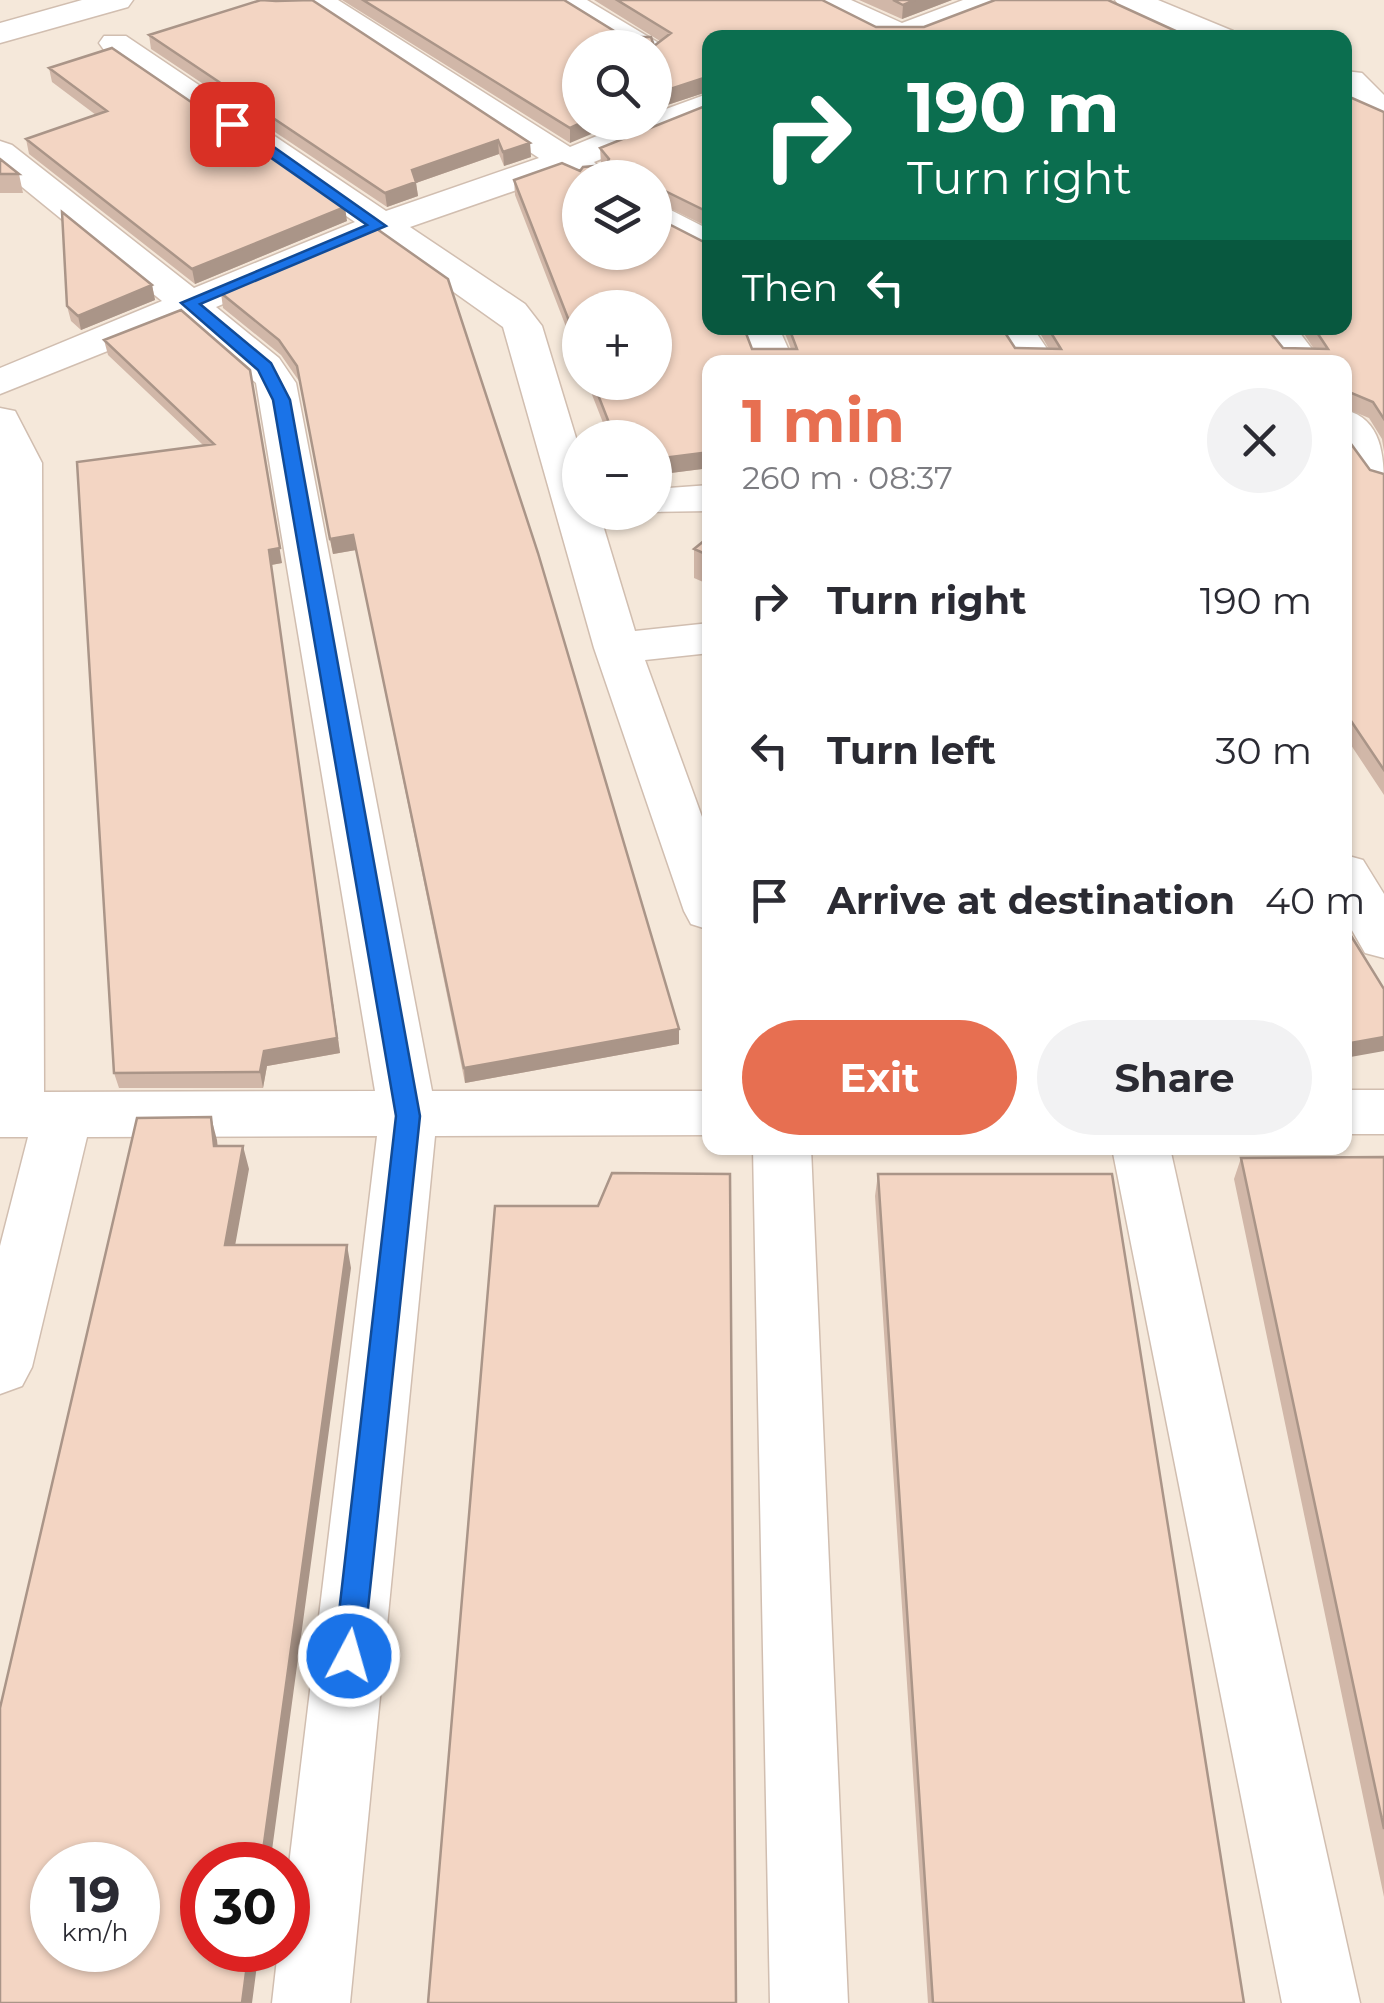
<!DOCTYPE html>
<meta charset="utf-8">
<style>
:root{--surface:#fff;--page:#f2f2f3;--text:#2b2b33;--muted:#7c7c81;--accent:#e76f51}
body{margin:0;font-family:Montserrat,sans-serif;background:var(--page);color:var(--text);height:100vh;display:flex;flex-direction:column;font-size:38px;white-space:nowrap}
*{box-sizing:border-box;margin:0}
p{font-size:32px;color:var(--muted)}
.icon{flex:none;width:55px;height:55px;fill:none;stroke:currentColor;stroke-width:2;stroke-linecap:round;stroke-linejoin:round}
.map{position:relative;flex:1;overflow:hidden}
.panel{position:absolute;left:702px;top:355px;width:650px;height:800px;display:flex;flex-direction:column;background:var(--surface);border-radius:20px;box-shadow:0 2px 8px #0004}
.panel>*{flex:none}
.top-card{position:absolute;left:702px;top:30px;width:650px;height:305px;border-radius:20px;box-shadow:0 2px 8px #0004;background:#0b6e4f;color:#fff;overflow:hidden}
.fabs{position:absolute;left:562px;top:30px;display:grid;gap:20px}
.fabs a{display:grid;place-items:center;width:110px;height:110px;border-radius:50%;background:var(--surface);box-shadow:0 2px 8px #0004;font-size:50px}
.speed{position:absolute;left:30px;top:1842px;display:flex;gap:20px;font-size:50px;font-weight:700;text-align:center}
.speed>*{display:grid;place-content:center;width:130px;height:130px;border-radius:50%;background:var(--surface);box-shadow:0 2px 8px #0004;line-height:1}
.speed small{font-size:25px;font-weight:400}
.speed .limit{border:15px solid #d22;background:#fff;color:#111}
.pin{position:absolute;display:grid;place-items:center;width:85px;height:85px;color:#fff;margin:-42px;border-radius:20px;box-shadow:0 5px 15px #0006}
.me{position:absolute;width:110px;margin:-55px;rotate:6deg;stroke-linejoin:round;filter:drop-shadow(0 0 8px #0008)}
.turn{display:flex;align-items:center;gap:35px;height:210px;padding:0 40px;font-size:45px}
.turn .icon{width:130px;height:130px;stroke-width:2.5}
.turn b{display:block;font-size:70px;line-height:85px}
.then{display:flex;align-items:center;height:95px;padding:0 40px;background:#0003;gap:20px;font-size:38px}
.round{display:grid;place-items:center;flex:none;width:105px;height:105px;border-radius:52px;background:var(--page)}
.overview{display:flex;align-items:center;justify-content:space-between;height:170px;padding:0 40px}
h1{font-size:60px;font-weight:700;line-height:75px;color:var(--accent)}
.button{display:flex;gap:20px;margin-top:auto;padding:20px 40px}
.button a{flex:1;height:115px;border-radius:60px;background:var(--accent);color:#fff;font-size:40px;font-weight:700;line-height:115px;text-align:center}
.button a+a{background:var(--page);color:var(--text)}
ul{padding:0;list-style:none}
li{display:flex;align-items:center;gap:30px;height:150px;padding:0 40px}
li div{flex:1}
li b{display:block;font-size:38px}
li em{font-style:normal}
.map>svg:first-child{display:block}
.residential{fill:#f5e8da;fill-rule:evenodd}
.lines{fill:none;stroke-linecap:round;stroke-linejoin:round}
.minor-casing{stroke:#d1beb0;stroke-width:3}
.minor{fill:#fff;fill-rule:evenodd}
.wall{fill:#d1b7a8}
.shaded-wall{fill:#aa9588}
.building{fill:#f3d5c3;stroke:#aa9588;stroke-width:2.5;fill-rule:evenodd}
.route{fill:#1a73e8;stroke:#114b97;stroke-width:2.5}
</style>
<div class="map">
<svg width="1384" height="2003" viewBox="0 0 1384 2003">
<rect width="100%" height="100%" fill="#fdf6ec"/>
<path class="residential" d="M0,0H1384V2003H0ZM710,38H1345V328H710ZM580,48H655V122H580ZM580,178H655V252H580ZM580,308H655V382H580ZM710,362H1345V1148H710ZM580,438H655V512H580ZM52,1865H138V1950H52ZM202,1865H288V1950H202Z"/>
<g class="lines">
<g class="minor-casing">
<path id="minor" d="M82,0H133L128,7L0,43V23Z
M300,0H338L570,147L631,122H655V113L710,93V115L594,162L606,174L603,178H580V183L563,174L410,227L525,304L542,326L580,451V512H599L635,631L710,623V653L645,660L710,839V930L691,924L684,911L594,648L503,327L379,239L216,307L279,358L296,383L432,1091H710V1135L435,1136L350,2003H272L278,1950H288V1873L377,1136L87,1137L32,1367L22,1386L0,1394V1246L28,1137H0V408L15,411L42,463L44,1092L375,1091L256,383L185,320L0,394V368L162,301L0,169V141L12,145L194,288L355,222L104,50L99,43L104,36H126L386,211L539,158Z
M548,0H587L667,48L655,57V48H626Z
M810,0H851L902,23L963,0H1007L1002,7L923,38H877L815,7Z
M1115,0H1158L1233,31L1238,38H1193L1120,7Z
M1345,71L1362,73L1384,95V125L1372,122L1345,94Z
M655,202L710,230V256L655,228Z
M740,328H779L794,362H754Z
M994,328H1033L1056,362H1016Z
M1256,328H1296L1322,362H1282Z
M1345,410C1382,419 1384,456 1384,488L1369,484L1345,451Z
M710,485V511L645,512H655V489Z
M1345,855L1363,860L1384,894V958L1365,953L1345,918Z
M1345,1090H1384V1134H1345Z
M753,1148H811L848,2003H770Z
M1112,1148H1170L1360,2003H1282Z"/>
</g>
<use href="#minor" class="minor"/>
</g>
<path class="wall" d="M342,0H564L624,37L654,46L660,41L594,0H822L876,27L1191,38H710V91L655,109V48L570,143Z
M859,0H952L902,19Z
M149,35L530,143L531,157L504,166L499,154L416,183L418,196L387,207L151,49Z
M49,68L347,221L195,284L29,154L26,139L96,115L52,82Z
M710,104V228L655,201V178H580L752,349H791L783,328H1002L1015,348L1049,349L1037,328H1267L1283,348L1314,349L1300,328H1345L1384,112V452L1382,439L1369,418L1347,409L1346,437L1370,470L1384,474V795L1345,736V362H710V468L655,475V438H609L587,382H655L580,308V363L515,195L514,180L580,171L602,165L601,163L600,148Z
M0,159L19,174L23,193H0Z
M377,229L679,1029V1044L465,1083L356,550L333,554L299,381L281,355L223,308L221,293Z
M152,285L155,300L81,330L71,321L67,306Z
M181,310L282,563L271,565L340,1053L267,1066L263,1088H119L114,1073L203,445L108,355L104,340Z
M710,536V585L694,578V549Z
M1384,1157V1897L1234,1179L1241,1158Z
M878,1174L1244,2003H928L875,1196Z"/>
<path class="shaded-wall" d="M915,0H952L902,19L903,5Z
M710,76V91L655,109V94Z
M583,122H620L570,143V128Z
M498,140L499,154L416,183L418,196L387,207L385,193L412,170Z
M530,143L531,157L504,166L503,152Z
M345,207L347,221L195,284L192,269Z
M152,285L155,300L81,330L78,316Z
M250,370L282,563L271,565L340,1053L267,1066L263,1088L260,1072L269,550Z
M710,452V468L655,475V459Z
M353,535L356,550L333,554L330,539Z
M679,1029V1044L465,1083L464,1068Z
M1384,1037V1051L1345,1058V1044Z
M211,1117L217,1140L220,1169L214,1146Z
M243,1146L249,1169L231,1268L225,1245Z
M347,1245L351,1268L270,1865H261Z
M249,1950H259L252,2003H242Z"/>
<path class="building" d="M261,0L276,1L312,0L530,143L503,152L498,140L412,170L416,182L385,193L149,35Z
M363,0H564L624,37H651L654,46L671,33L617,0H822L876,27H924L995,0H1108L1191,38H710V76L655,94V48H580V122H583L570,128Z
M893,0H915L903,5Z
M112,48L345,207L192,269L26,139L107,111L49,68Z
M1345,95L1384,112V419L1373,402L1347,391L1346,437L1370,470L1384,474V770L1345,712V362H710V452L655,459V438H615L593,382H655V308H580V349L514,180L562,163L580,171L583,167L606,165L609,159L600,148L710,104V213L655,186V178H580V252H655V217L708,244L710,243V328H744L752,349H797L789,328H1002L1015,348L1061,349L1048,328H1267L1283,348L1328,349L1314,328H1345Z
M0,159L19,174H0Z
M62,212L152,285L78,316L67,306Z
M377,229L448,279L538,553L679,1029L464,1068L353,535L330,539L297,366L279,340L221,293Z
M181,310L250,370L280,548L269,550L337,1038L264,1051L260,1072L114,1073L77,462L214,444L104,340Z
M710,536V556L694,549Z
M1345,926L1384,989V1037L1345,1044Z
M211,1117L214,1146H243L225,1245H347L261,1865H202V1950H249L242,2003H0V1708L137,1118ZM52,1865H138V1950H52Z
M1384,1157V1829L1241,1158Z
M612,1173L730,1174L736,2003H428L495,1206H598Z
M878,1174H1112L1244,2003H933Z"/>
<path class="route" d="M227,121H237L386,226L200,304L271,363L290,400L420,1116L363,1656L359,1666L349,1670L338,1666L334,1656L396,1116L273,400L258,370L181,303L367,225L227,127Z"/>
</svg>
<div class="fabs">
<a><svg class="icon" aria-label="search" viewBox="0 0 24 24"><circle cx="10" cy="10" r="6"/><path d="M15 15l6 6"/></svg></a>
<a><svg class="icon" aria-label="layers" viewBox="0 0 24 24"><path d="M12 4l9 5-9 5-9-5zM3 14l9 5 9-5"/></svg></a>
<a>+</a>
<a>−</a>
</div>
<div class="speed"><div>19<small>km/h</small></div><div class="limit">30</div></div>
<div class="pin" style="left:232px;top:124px;background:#d93025"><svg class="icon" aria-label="arrive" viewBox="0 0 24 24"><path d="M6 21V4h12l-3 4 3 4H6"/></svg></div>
<svg class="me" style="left:349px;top:1656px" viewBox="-20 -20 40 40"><circle r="17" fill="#1a73e8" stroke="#fff" stroke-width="3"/><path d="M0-11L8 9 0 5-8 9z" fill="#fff"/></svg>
<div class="top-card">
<div class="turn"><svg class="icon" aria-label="right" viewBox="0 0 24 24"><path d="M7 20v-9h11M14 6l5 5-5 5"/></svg><div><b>190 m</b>Turn right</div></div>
<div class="then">Then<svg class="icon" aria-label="left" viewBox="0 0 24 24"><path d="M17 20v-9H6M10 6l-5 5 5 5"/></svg></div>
</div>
<section class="panel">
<div class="overview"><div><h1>1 min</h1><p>260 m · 08:37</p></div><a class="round"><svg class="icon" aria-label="close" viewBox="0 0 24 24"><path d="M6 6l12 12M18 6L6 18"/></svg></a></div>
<ul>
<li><svg class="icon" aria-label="right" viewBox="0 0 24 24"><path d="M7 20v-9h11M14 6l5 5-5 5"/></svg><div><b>Turn right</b></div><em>190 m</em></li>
<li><svg class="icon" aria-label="left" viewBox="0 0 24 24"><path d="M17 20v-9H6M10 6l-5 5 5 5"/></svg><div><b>Turn left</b></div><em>30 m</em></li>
<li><svg class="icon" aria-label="arrive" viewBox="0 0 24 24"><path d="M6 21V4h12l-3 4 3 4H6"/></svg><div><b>Arrive at destination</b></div><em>40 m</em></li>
</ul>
<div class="button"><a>Exit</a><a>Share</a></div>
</section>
</div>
